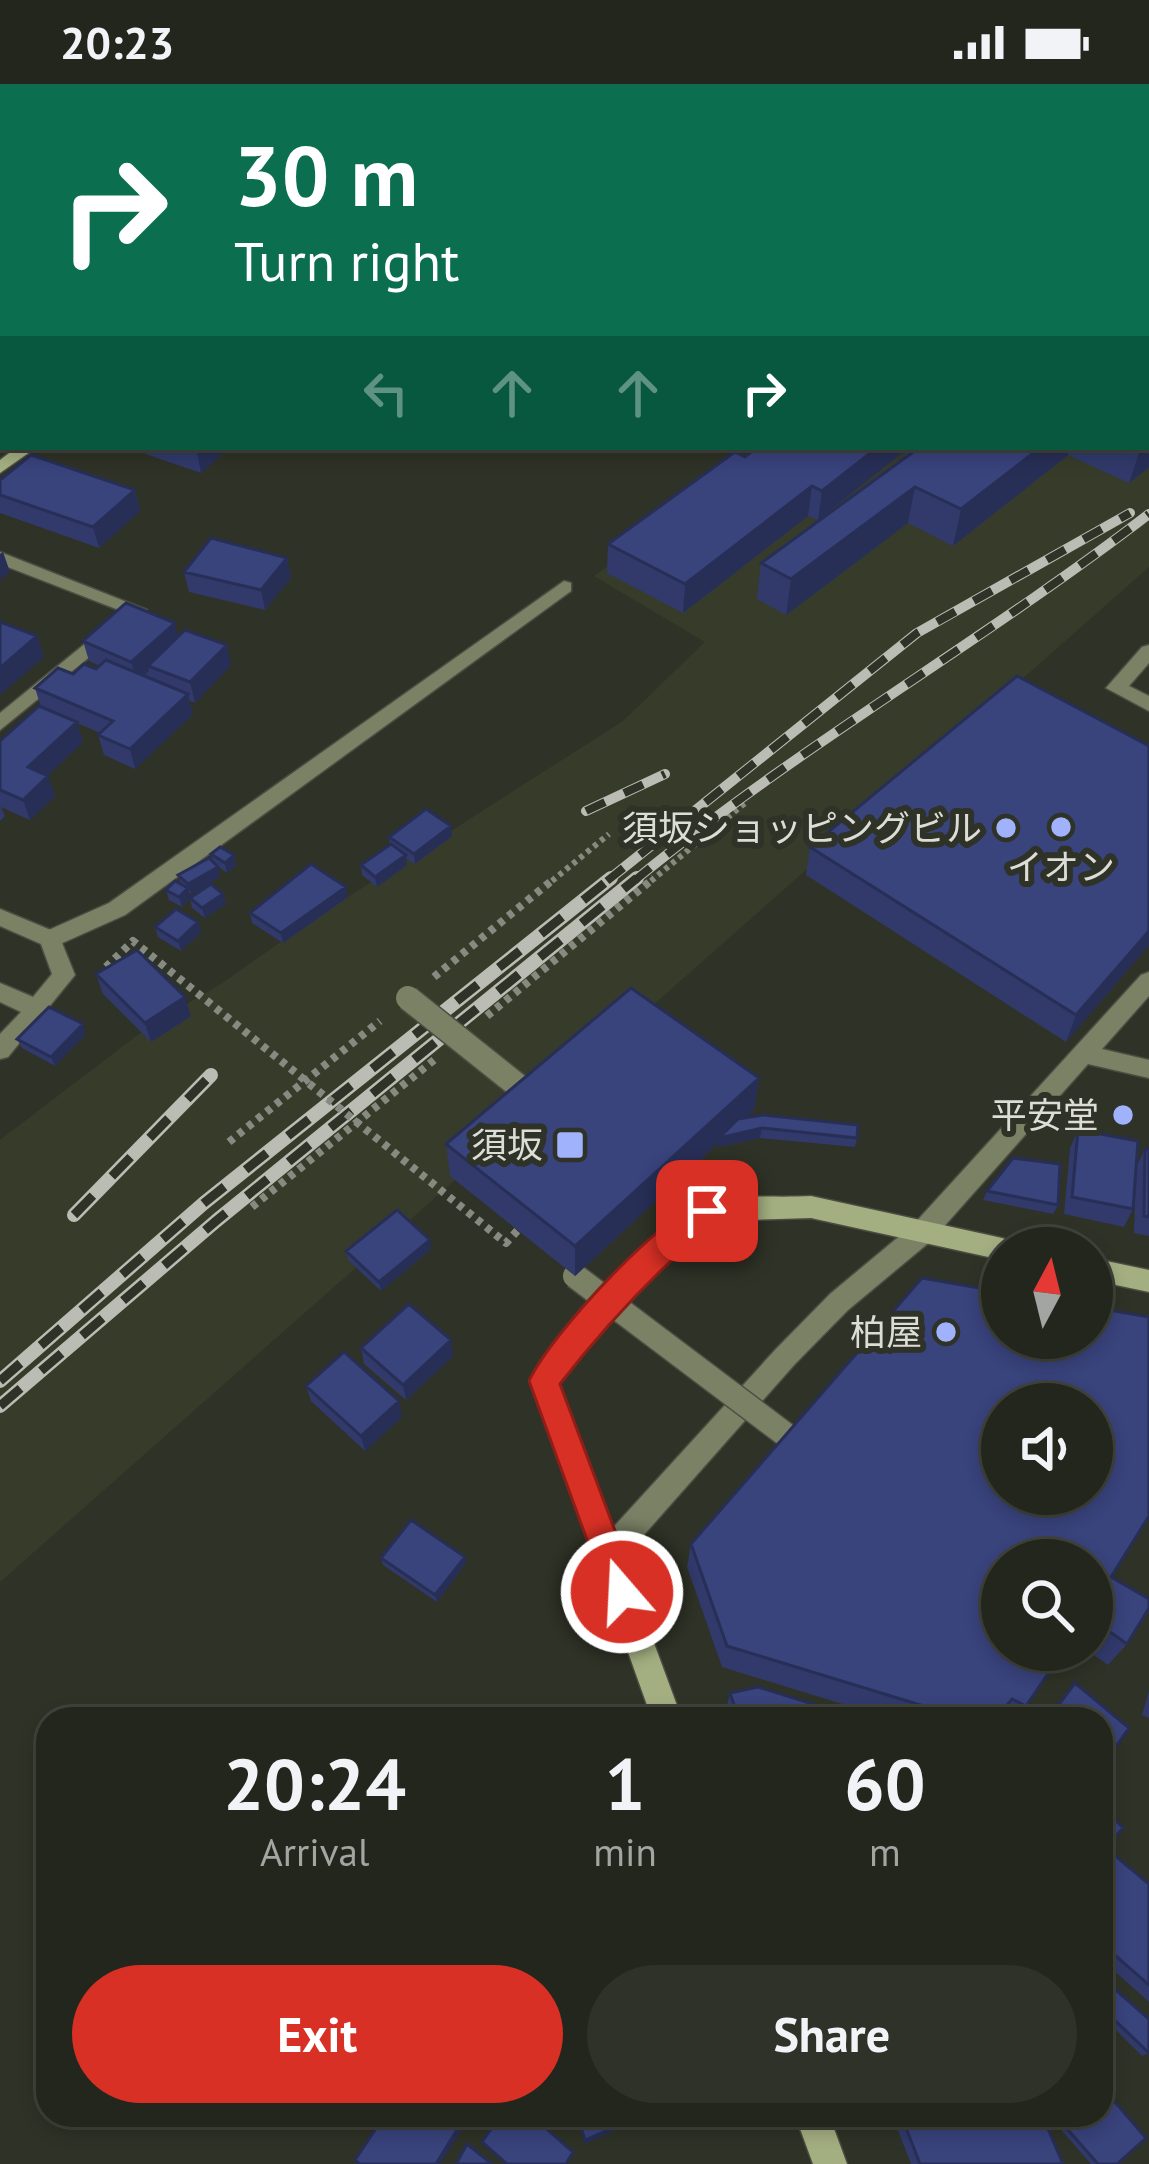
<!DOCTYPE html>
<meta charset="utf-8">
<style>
:root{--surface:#23261c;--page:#2f3229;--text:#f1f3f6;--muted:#a3a5a3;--line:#40433b;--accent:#d93025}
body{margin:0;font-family:"PT Sans","Noto Sans JP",sans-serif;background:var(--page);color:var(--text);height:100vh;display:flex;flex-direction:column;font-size:45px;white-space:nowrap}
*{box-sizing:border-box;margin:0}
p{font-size:39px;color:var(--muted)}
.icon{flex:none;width:66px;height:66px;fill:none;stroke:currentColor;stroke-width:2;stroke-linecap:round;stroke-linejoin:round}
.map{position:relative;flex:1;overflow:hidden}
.panel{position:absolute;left:36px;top:1623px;width:1077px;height:420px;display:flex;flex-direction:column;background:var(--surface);border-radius:36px;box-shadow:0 6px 18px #0003,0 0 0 3px var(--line)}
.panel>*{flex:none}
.banner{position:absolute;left:0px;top:0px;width:1149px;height:366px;box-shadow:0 6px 18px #0003,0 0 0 3px var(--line);background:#0b6e4f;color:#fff;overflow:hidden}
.needle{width:78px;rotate:7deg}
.controls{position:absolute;left:981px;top:1143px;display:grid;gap:24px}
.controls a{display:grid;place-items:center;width:132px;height:132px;border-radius:50%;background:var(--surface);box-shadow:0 6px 18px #0003,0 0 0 3px var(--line);font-size:60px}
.pin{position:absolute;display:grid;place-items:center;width:102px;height:102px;color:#fff;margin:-51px;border-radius:24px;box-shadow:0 6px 18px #0006}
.me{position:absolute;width:132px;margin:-66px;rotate:341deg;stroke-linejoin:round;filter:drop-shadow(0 0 9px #0008)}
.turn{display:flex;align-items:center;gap:42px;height:252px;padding:0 36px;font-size:54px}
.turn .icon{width:156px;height:156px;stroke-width:2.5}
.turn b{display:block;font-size:84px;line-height:102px}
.lanes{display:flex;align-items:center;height:114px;padding:0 36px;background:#0003;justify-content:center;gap:60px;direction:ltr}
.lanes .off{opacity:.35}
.eta{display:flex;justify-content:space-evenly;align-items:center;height:204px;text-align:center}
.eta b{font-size:72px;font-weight:700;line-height:84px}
.action{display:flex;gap:24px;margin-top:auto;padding:24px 36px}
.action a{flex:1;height:138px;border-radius:72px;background:var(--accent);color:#fff;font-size:48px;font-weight:700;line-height:138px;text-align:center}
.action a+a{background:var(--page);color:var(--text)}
.status{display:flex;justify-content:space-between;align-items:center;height:84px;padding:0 60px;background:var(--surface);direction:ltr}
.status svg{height:33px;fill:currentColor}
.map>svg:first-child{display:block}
.built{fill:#373c2a}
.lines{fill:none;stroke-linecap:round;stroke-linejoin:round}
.lane-casing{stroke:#4b4d42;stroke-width:3}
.street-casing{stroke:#4b4d42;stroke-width:3}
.secondary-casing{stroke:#4b4d42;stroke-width:3}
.path-far1{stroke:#878a80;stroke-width:6;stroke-dasharray:4.5 4.5;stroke-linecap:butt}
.path{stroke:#878a80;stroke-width:8;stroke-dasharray:6 6;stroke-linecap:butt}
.lane{fill:#7a8165;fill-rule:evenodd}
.street{fill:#7a8165;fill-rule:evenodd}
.secondary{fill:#a3af81;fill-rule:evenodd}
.rail-far1-casing{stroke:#bbbdb5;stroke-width:10}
.rail-casing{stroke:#bbbdb5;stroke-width:14}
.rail-far1{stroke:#2f3226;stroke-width:8;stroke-dasharray:21;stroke-linecap:butt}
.rail{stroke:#2f3226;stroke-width:9;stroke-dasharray:27;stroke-linecap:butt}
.street-bridge-casing{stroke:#4b4d42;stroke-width:27;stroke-linecap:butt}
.path-bridge{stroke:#878a80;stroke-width:8;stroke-dasharray:6 6;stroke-linecap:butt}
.street-bridge{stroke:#7a8165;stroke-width:24}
.wall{fill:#313a6b;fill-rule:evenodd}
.shaded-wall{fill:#282f57}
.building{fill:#39437c;stroke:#282f57;stroke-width:3;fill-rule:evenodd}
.route{fill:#d93025;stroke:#8d1f18;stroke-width:3}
.poi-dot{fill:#a1b2fd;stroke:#2f3226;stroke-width:4.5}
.labels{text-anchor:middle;stroke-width:12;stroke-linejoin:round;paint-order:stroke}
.poi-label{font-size:36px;fill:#dbddd6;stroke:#2f3226;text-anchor:end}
</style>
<div class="status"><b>20:23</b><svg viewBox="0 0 49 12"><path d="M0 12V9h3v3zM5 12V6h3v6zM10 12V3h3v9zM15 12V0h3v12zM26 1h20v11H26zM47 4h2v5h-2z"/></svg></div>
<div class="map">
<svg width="1149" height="2080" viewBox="0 0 1149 2080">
<rect width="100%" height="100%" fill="#2f3226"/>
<path class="built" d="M1149,212V483L0,1498V1056L152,940L221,900L309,838L623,637L705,558L594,492L777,363H1146Z"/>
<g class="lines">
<g class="lane-casing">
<path id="lane" d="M0,210L3,211V221L0,220Z
M564,497L571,499V507L125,831L58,861H42L39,855L42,849L109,819Z"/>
</g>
<g class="street-casing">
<path id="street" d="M0,0H17L3,3V7Z
M0,468L147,526L0,646V629L124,528L0,480Z
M1149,561V579L1129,602L1149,612V627L1106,604L1142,563Z
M0,825L58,849L75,891L8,973L0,975V950L21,928L0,918V899L33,913L52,890L41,860L0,842Z
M1149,888V912L1102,965L1149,976V994L1088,980L932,1156L848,1226L794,1281L619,1479L609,1483L599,1479L595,1469L599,1459L776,1265L830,1210L914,1140L1141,891Z"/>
</g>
<g class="secondary-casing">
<path id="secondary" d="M1146,193L1149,194V204L1146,203Z
M17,363H37L0,389V376Z
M811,1112L1002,1154L1011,1157L1014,1164H1002V1176L811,1134L713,1137L655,1186L607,1236L558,1299L682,1635H652L531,1297C547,1262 672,1124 707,1117C739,1110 778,1114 811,1112Z
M1092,1174L1149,1186V1208L1092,1196Z
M795,2031H829L847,2080H813Z"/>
</g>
<path class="path-far1" d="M552,797L609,750
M651,797L745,719"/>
<path class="path" d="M434,893L555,794
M487,932L654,794
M229,1058L380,937
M252,1123L434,976"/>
<use href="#lane" class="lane"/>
<use href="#street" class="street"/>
<use href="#secondary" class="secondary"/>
<g class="rail-far1-casing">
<path id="rail-far1" d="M586,727L665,690
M607,797L917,549L1130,429
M634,797C797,663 981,559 1149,430"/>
</g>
<g class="rail-casing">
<path id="rail" d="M74,1131L211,991
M0,1297L204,1119L611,794
M0,1322L216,1137L637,794"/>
</g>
<use href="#rail-far1" class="rail-far1"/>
<use href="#rail" class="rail"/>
<g class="street-bridge-casing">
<path id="street-bridge" d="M408,914L537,1017
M575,1192L794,1357"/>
</g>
<path class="path-bridge" d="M106,883L133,857L506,1159L518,1146"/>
<use href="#street-bridge" class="street-bridge"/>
</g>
<path class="wall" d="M30,0H101V3H31Z
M242,0H455V1L453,3H252Z
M691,0H731L728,3H706Z
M996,0H1100L1098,3H996Z
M125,363H230L201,389Z
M757,363H1146L1149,383L1129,399L1068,371L953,462L908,439L786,531L757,515L761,479L904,374L906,366L818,436L808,432L683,529L607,489L608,460Z
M0,396L135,406L140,427L99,464L0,429Z
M287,474L291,494L265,526L189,508L184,488Z
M178,553L231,581L195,619L189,616L193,630L135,685L104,671L98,651L100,649L77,639L83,658L47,692L55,712L30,736L1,723L5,732L0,737V657L41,623L35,604L73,590L96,585L100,582L89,577L83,557Z
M452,752L415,780L406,774L407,781L377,803L362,791L361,781L390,760L389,753Z
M810,763L1149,861L1066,958L806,791Z
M211,770L234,771L236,782L227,789L217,782L220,793L191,810L189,809L190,814L223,810L226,820L205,834L192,824L190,815L182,823L169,816L166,806L181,801L178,791L213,778Z
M348,813L283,859L252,839L250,829Z
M198,838L201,848L181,867L158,853L155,843Z
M96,890L191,932L151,958L103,910Z
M86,950L55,982L22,964L17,955Z
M759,994L754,1026L745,1034L857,1054L855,1063L760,1054L718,1063V1059L575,1192L450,1092L446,1060Z
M1078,1046L1136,1083L1145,1065L1149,1066V1152L1134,1149L1136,1084L1133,1125L1124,1143L1064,1130L1070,1064Z
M987,1107L1058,1121L1053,1130L983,1116Z
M431,1165L381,1207L348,1176L346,1167Z
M922,1194L1002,1208V1254H1092V1223L1149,1233V1432L1111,1493L1149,1515V1524L1127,1560L1108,1581L1087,1566H1092V1476H1002V1566H1064L1015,1635H891L722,1583L687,1483L691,1460ZM1002,1320H1092V1410H1002Z
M361,1264L453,1272L406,1316L364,1280Z
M306,1302L402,1333L365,1367L311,1317Z
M381,1474L466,1479L437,1518L383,1481Z
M1149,1607V1634L1142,1631Z
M730,1609L836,1635H732L727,1621Z
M1101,1727L1114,1754L1108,1758L1101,1751Z
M1101,1760L1149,1800V1918L1101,1875Z
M1101,1893L1149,1969L1142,1972L1101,1931Z
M892,2031H1042L1063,2080H911Z
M1048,2031H1101L1117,2080H1091Z"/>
<path class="shaded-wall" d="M86,0H101V3H81Z
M439,0H455V1L453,3H439Z
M1149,356V383L1129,399L1141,363H1146V358Z
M196,363H230L201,389Z
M878,363H906V366L818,436L822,407Z
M1041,363H1070L1068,371L953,462L961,425Z
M812,402L808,432L683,529L685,500Z
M915,403L908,439L786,531L791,495Z
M135,406L140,427L99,464L93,443Z
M3,468L10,488L0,496V470Z
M287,474L291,494L265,526L261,506Z
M175,539L180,560L148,582L149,587L137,598L131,578Z
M37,552L44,573L0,611V584Z
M227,561L231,581L195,619L190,598Z
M188,610L193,630L135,685L130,665Z
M77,638L83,658L35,703L28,683Z
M48,692L55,712L30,736L23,716Z
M451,742L452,752L415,780L414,770Z
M234,771L236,782L227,789L225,779Z
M406,771L407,781L377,803L375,793Z
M218,783L220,793L191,810L188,800Z
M346,803L348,813L283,859L281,849Z
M188,804L191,814L182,823L179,813Z
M223,810L226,820L205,834L202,824Z
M198,838L201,848L181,867L178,857Z
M1149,847V861L1066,958L1076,931Z
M185,913L191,932L151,958L145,939Z
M83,940L86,950L55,982L51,973Z
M759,994L754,1026L726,1052L762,1044L760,1054L718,1063V1059L575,1192V1162Z
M430,1156L431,1165L381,1207L379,1198Z
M451,1256L453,1272L406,1316L403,1301Z
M399,1317L402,1333L365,1367L361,1352Z
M465,1473L466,1479L437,1518L435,1511Z
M466,2031H471L440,2080H436Z
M642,2031H651L585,2060V2056Z"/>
<path class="building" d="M48,0H86L81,3H58Z
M303,0H346L342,3H314Z
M486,0H551L560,3H481Z
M882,0H919L917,3H880Z
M1036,0H1046L1062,3H1034Z
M0,36L3,37V54L0,56Z
M1149,215V356L1146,358V217Z
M0,288L3,289V333L0,335Z
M757,363H878L822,407L812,402L685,500L608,460L735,368L745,373Z
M920,363H1041L961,425L915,403L791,495L761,479Z
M31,371L135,406L93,443L0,411V396Z
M211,454L287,474L261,506L184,488Z
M126,519L175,539L131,578L83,557Z
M0,538L37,552L0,584Z
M185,546L227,561L190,598L148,582Z
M106,576L188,610L130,665L98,651L113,637L35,604L58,584L73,590L84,580L96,585Z
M1017,592L1149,662V847L1076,931L810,763Z
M39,622L77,638L28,683L48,692L23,716L0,706V657Z
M426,725L451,742L414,770L389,753Z
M391,760L406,771L375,793L361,781Z
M220,763L234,771L225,779L211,770Z
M209,774L218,783L188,800L178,791Z
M311,780L346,803L281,849L250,829Z
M175,797L188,804L179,813L166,806Z
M211,800L223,810L202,824L190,814Z
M176,825L198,838L178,857L155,843Z
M137,866L185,913L145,939L96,890Z
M631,904L759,994L575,1162L446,1060Z
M49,923L83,940L51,973L17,955Z
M763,1031L858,1041L857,1054L762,1044L719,1054L738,1035Z
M1078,1046L1138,1057L1133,1125L1072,1113Z
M1145,1065L1149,1066V1133L1144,1132Z
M1013,1074L1060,1080L1058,1121L987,1107Z
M397,1126L430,1156L379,1198L346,1167Z
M922,1194L1002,1208V1254H1092V1223L1149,1233V1432L1111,1493L1149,1515V1524L1127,1560L1092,1535V1476H1002V1566H1064L1026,1622L1012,1615L995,1635H966L727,1562L691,1460ZM1002,1320H1092V1410H1002Z
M409,1220L451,1256L403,1301L361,1264Z
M344,1268L399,1317L361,1352L306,1302Z
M411,1436L465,1473L435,1511L381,1474Z
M1075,1599L1129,1644L1101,1683V1635H1048Z
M758,1603L829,1625L836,1635H739L730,1609Z
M1104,1724L1123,1744L1114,1754L1101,1740V1728Z
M1101,1760L1149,1800V1901L1102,1860L1110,1846L1101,1839Z
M1101,1893L1149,1935V1969L1101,1923Z
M1101,1943L1110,1961L1101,1964Z
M1101,2002L1146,2054L1117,2080H1098L1055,2031H1101Z
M385,2031H466L436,2080H360L355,2076Z
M501,2031H531L573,2068L566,2080H507L482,2058Z
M577,2031H642L585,2056Z
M901,2031H1042L1063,2080H920Z
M467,2060L492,2080H456Z"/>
<path class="route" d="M707,1115L717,1119L722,1127L717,1136C657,1186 608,1238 560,1300L638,1508L633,1519L622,1524L610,1519L606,1508L529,1297C550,1251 660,1132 707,1115Z"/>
<g class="poi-dot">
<circle cx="1061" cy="743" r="12"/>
<circle cx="1006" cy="744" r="12"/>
<circle cx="1123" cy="1031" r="12"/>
<rect x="555" y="1046" width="30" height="30" rx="6"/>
<circle cx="946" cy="1248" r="12"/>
</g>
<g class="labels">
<g class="poi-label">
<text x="982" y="757">須坂ショッピングビル</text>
<text x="1061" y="796" text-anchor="middle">イオン</text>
<text x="1099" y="1044">平安堂</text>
<text x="543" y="1074">須坂</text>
<text x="922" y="1261">柏屋</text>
</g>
</g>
</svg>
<div class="controls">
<a><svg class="needle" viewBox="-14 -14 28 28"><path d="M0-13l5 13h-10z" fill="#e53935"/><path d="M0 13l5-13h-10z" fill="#a3a5a3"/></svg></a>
<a><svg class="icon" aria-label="sound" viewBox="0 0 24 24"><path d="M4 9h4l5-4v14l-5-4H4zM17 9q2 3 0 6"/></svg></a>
<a><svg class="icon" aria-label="search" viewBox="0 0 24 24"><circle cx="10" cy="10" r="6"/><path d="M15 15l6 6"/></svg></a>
</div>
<div class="pin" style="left:707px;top:1127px;background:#d93025"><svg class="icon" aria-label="arrive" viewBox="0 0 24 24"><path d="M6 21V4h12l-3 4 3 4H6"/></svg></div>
<svg class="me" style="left:622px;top:1508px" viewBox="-20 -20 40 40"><circle r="17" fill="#d93025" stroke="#fff" stroke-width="3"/><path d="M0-11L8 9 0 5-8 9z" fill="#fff"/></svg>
<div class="banner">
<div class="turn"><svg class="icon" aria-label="right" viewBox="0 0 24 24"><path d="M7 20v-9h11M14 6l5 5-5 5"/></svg><div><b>30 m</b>Turn right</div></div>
<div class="lanes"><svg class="icon off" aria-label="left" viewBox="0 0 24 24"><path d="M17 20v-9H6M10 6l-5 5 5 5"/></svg><svg class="icon off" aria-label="ahead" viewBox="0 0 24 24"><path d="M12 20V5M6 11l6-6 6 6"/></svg><svg class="icon off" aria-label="ahead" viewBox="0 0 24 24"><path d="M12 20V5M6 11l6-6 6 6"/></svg><svg class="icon" aria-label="right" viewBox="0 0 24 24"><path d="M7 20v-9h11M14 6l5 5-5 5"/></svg></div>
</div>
<section class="panel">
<div class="eta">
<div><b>20:24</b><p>Arrival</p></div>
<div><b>1</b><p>min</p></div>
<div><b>60</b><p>m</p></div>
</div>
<div class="action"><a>Exit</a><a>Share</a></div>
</section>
</div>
